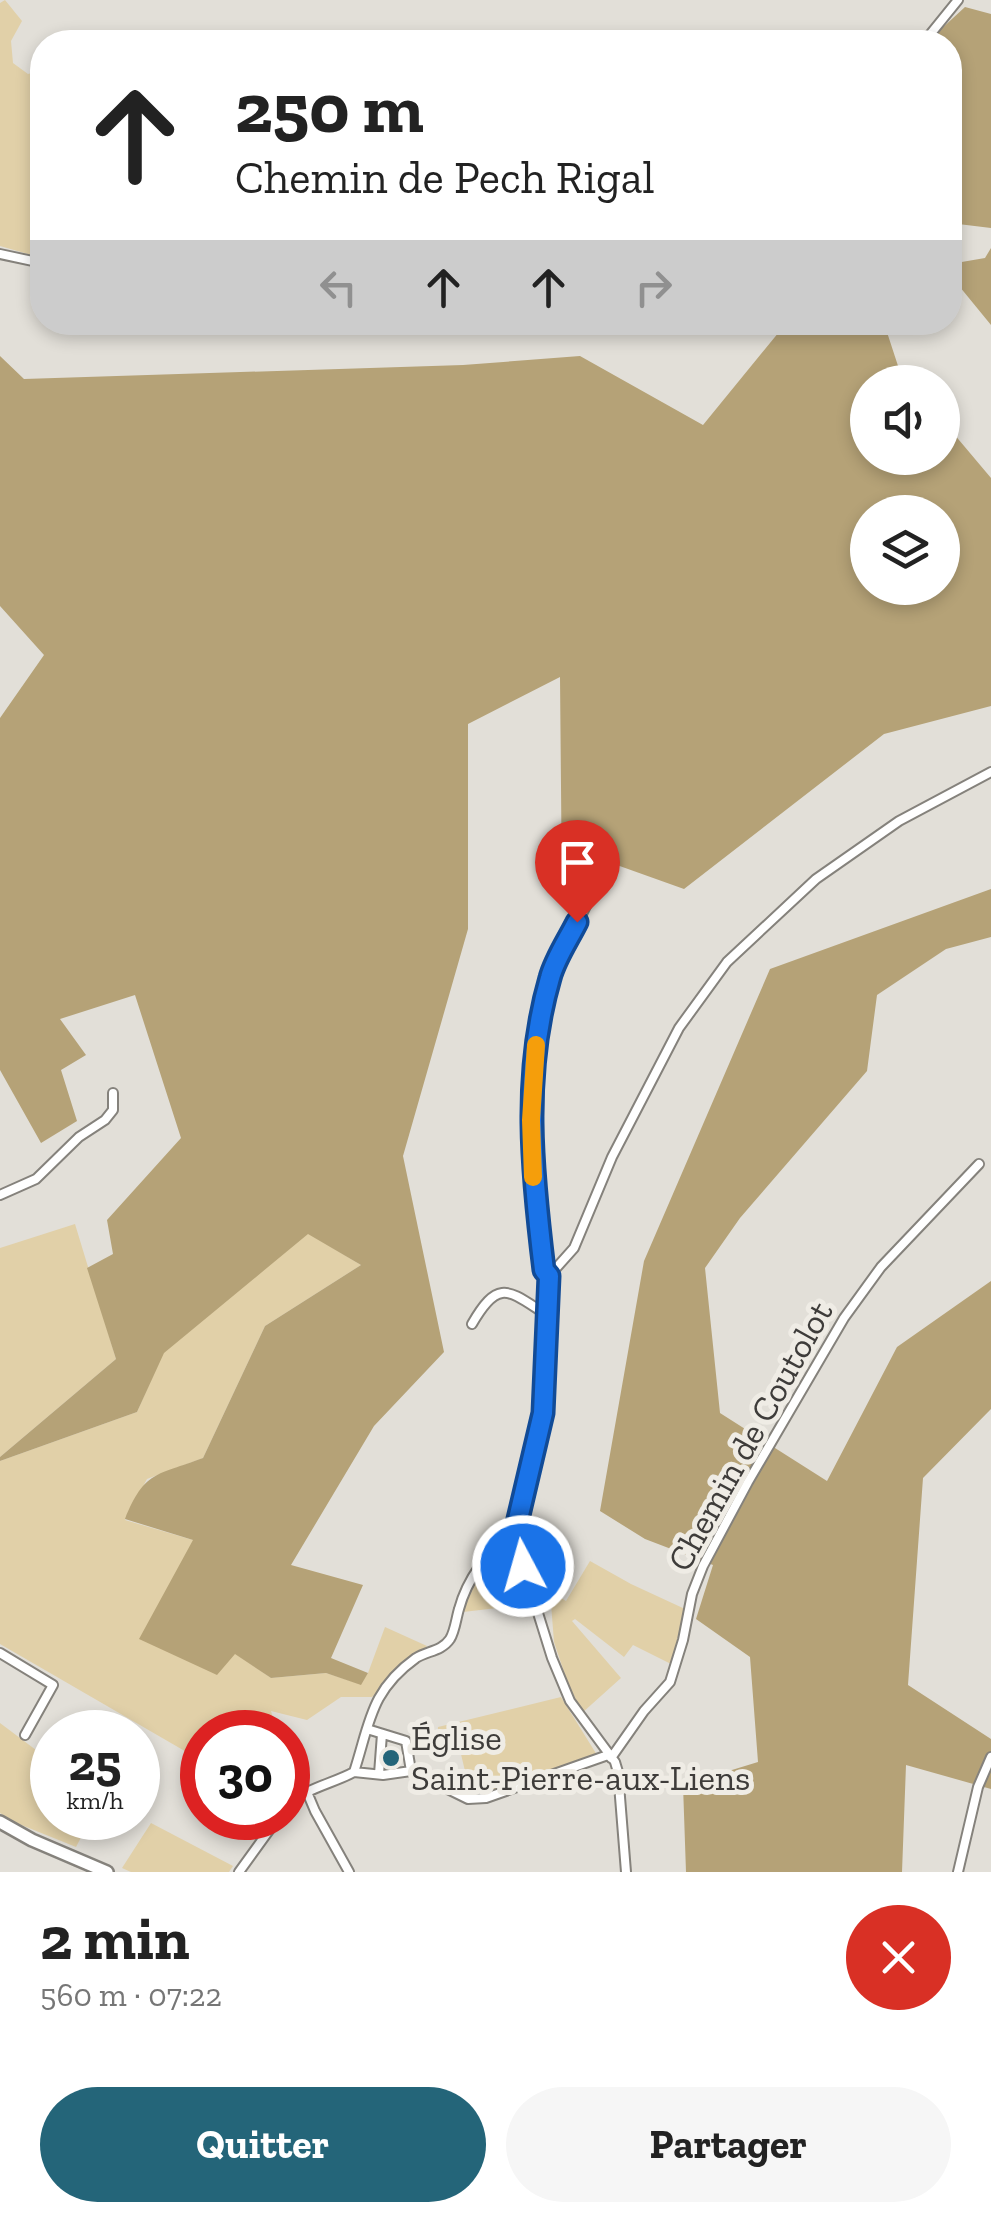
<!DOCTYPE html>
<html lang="fr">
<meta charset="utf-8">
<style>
:root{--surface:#fff;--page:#f6f6f6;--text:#222;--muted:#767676;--accent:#246579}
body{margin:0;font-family:"Zilla Slab",serif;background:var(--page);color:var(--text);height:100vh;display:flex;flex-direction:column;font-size:38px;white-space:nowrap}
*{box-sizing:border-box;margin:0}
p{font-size:32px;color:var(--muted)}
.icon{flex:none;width:55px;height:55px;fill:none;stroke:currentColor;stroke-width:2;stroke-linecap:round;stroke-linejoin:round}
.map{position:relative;height:1872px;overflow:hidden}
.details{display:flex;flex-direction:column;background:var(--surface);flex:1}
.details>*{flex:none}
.hud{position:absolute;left:30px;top:30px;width:932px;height:305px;border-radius:40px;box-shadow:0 5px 15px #0003;background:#fff;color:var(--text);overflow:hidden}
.fabs{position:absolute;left:850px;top:365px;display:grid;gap:20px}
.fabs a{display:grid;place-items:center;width:110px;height:110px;border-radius:50%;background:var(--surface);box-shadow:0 5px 15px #0003;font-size:50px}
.speed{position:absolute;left:30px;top:1710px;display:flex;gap:20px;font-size:50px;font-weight:700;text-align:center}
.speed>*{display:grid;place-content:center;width:130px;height:130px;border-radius:50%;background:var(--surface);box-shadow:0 5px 15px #0003;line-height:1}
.speed small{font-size:25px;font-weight:400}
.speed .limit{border:15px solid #d22;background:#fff;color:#111}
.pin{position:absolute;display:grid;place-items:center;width:85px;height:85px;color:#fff;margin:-102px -42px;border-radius:50% 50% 50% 0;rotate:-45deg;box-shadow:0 0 10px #0007}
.pin .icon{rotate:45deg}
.me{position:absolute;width:110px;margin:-55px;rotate:354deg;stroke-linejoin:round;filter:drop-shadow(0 0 8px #0008)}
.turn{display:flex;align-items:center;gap:35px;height:210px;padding:0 40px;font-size:45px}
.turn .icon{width:130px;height:130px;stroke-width:2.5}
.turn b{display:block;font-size:70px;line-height:85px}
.lanes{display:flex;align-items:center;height:95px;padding:0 40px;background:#0003;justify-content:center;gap:50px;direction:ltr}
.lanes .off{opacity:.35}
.round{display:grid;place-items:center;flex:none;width:105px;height:105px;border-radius:52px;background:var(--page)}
.overview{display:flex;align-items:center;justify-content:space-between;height:170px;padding:0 40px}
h1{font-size:60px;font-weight:700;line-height:75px}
.primary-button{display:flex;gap:20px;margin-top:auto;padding:20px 40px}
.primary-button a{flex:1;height:115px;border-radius:60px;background:var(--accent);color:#fff;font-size:40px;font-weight:700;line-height:115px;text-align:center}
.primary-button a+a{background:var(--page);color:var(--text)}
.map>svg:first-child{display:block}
.green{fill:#e1d0a8}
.forest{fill:#b5a277;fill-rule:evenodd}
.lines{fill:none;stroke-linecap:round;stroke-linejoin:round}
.street-casing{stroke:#85827c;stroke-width:12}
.secondary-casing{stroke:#85827c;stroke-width:16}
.street{stroke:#fff;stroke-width:8}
.secondary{stroke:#fff;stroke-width:11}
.route-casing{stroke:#114b97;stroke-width:25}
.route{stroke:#1a73e8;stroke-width:18}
.slow{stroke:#f59e0b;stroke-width:18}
.poi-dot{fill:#246579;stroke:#efece5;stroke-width:4}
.labels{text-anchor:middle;stroke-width:10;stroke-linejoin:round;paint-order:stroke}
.street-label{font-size:35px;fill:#3e3c3a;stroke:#efece5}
.poi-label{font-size:35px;fill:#3e3c3a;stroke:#efece5;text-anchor:start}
</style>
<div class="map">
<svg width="991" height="1872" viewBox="0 0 991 1872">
<rect width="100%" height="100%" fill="#e2dfd8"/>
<path class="green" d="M5,0L22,21L11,41L13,63L28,74L42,70V258L0,246V3Z
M75,1224L116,1359L0,1457V1248Z
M308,1233L361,1265L265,1326L203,1458L147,1479L125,1520L193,1540L235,1653L271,1678L326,1673L360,1684L368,1673L385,1627L427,1646L372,1697H341L307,1720L271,1711L277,1732H202V1761L0,1644V1461L137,1412L163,1353Z
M505,1547H509L514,1552L530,1604L463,1612C472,1588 485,1564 505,1547Z
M590,1561L631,1584L685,1609L671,1664L633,1645L624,1657L575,1619L572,1621L621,1678L582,1713L567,1681L554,1642L550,1591L566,1601Z
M561,1697L597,1755L488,1792H470L460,1750L437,1746L438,1727Z
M0,1723L52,1762V1818H91L76,1847L14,1822L0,1813Z
M151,1823L233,1866L229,1872H131L122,1868Z"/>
<path class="forest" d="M965,7L991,14V228L950,223V42H927Z
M991,248V325L955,281L950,282V264L985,258Z
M768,323H884L900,372L909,382H868V458H942L943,421L991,478V706L884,734L684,889L614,864L562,895L560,677L468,724V929L403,1156L444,1352L374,1426L291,1565L363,1585L331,1658L368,1673L361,1685L326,1673L271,1678L235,1654L217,1675L139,1639L193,1540L125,1519C145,1470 156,1476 203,1458L265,1326L361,1265L308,1234L164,1353L137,1412L0,1461V1457L116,1359L87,1268L113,1254L107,1220L181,1138L135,995L60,1019L86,1055L61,1070L77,1121L41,1143L0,1070V718L44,655L0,606V356L24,379L463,365L580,356L703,425L779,332ZM868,512H942V588H868Z
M991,889V937L946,949L877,995L867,1071L740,1218L705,1268L720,1413L827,1481L897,1347L991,1281V1409L923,1478L908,1685L991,1739V1789L906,1765L902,1872H686L683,1785L758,1762L750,1657L696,1619L713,1565L645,1539L600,1511L644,1261L770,969Z"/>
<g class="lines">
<g class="street-casing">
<path id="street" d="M924,42L958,0
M0,254L42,263
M587,904L551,975L535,1050L531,1120L533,1175L545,1270L549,1276L543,1413L514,1536L552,1658L570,1701L615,1762L618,1772L626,1872
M0,1195L36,1179L79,1137L105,1120L113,1110V1093
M549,1276L574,1248L612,1157L679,1028L727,962L816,879L899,821L991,772
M472,1324C499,1277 509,1291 547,1315
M0,1653L53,1685L25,1735
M611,1758L644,1711L670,1682L683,1640L692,1594L703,1566L748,1482L844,1318L881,1267L979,1164
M411,1771L468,1799L486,1798L608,1755
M354,1772L383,1775L411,1771L406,1741L367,1729
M379,1774L382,1734
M307,1792L315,1811L349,1872
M288,1806C305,1788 332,1784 354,1772C370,1723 370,1691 416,1658C427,1651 442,1651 450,1639C455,1631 456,1619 459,1609C466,1583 488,1546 514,1536
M239,1872L278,1818
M958,1872L978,1787L991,1757"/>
</g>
<g class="secondary-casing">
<path id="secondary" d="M0,1822L32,1840L107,1872"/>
</g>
<use href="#street" class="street"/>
<use href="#secondary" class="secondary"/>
</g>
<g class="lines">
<g class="route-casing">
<path id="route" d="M523,1566L514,1536L543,1413L549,1276L544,1270C532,1172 522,1074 550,978C555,959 568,940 577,922"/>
</g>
<use href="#route" class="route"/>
<path class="slow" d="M533,1177L531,1120L536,1045"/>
</g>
<circle class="poi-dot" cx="391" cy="1758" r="10"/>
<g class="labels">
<g class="street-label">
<text transform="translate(750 1436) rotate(-61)" y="12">Chemin de Coutolot</text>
</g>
<g class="poi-label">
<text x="411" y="1750">Église<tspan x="411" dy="40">Saint-Pierre-aux-Liens</tspan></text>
</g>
</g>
</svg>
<div class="fabs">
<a><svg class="icon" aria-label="sound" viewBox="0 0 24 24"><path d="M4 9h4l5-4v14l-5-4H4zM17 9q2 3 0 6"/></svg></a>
<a><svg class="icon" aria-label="layers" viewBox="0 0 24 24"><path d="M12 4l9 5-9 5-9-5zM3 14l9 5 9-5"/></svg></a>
</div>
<div class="speed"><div>25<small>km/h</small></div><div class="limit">30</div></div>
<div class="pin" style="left:577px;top:922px;background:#d93025"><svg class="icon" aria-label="arrive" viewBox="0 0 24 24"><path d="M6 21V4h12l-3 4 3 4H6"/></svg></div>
<svg class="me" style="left:523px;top:1566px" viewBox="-20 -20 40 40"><circle r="17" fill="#1a73e8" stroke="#fff" stroke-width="3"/><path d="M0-11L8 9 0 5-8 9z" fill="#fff"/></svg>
<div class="hud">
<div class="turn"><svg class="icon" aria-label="ahead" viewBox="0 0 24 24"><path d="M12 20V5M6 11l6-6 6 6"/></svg><div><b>250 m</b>Chemin de Pech Rigal</div></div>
<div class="lanes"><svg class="icon off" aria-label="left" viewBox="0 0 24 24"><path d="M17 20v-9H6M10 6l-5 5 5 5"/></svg><svg class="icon" aria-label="ahead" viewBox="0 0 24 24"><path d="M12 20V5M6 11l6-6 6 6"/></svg><svg class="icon" aria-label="ahead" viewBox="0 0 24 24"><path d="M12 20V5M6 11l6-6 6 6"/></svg><svg class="icon off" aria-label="right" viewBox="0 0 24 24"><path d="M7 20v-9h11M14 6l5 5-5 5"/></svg></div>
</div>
</div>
<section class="details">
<div class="overview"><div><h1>2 min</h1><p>560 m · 07:22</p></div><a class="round" style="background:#d93025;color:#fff"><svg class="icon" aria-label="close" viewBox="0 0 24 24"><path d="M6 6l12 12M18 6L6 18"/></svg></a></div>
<div class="primary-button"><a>Quitter</a><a>Partager</a></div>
</section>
